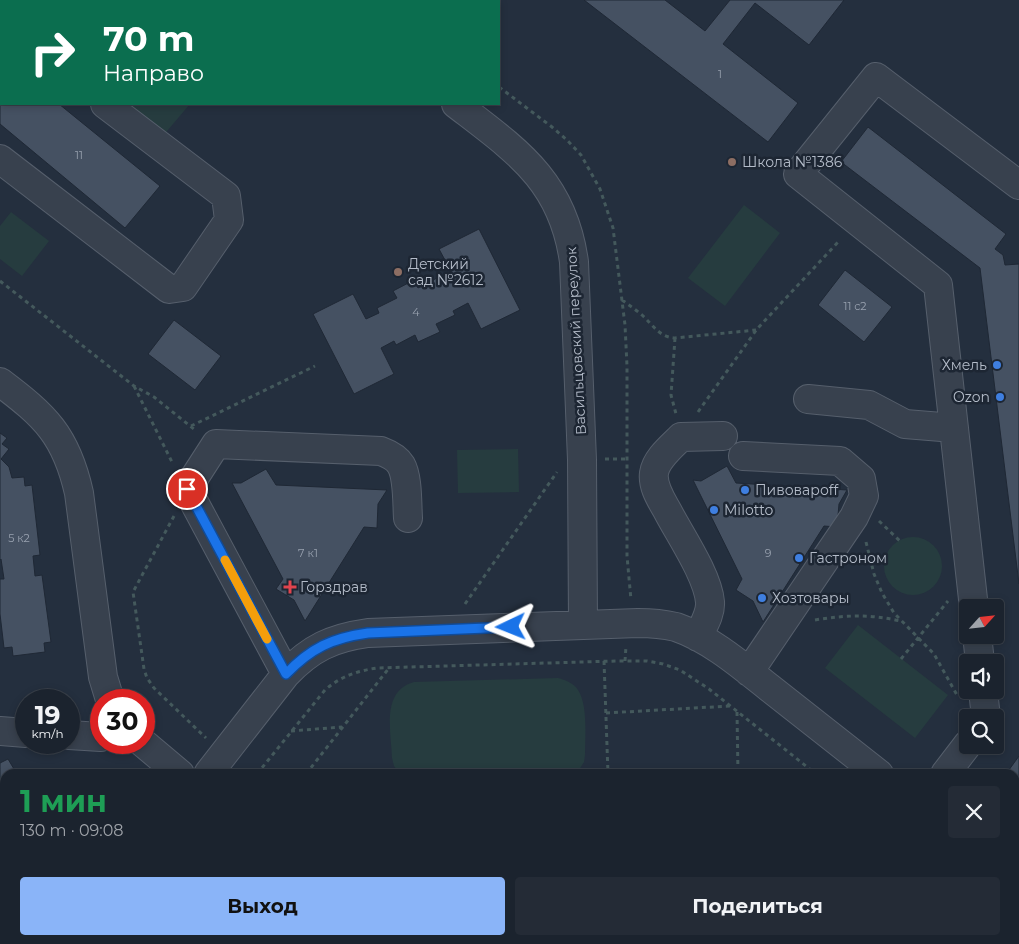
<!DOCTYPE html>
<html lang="ru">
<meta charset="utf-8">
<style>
:root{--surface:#1b232e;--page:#242b36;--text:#f1f3f6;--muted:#a0a4aa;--line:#39404a;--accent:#8ab4f8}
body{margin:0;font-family:Montserrat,sans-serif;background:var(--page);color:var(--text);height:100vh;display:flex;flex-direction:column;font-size:19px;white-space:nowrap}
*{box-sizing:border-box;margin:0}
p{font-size:16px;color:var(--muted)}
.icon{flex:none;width:28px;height:28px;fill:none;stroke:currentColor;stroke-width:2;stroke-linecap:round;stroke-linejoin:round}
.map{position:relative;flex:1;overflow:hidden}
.side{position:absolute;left:0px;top:769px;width:1020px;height:176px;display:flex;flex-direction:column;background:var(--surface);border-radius:15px 15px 0 0;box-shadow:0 2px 8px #0003,0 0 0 1px var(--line)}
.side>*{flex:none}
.hud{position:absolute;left:0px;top:0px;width:500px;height:105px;box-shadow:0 2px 8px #0003,0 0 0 1px var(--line);background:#0b6e4f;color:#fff;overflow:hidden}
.needle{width:32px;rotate:63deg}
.tools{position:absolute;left:959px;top:599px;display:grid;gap:10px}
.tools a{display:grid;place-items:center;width:45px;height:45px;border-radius:5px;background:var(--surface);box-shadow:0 2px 8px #0003,0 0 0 1px var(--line);font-size:25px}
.speed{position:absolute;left:15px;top:689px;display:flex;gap:10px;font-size:25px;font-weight:700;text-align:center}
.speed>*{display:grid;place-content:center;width:65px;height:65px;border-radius:50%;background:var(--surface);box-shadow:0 2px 8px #0003,0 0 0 1px var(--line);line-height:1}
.speed small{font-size:12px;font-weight:400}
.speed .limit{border:8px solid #d22;background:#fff;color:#111}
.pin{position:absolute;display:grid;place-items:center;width:42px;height:42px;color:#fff;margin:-21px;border:2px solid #fff;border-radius:50%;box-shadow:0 1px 5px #0007}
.me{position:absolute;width:55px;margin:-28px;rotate:268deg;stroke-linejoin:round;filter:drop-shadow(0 0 4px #0008)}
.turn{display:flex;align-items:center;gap:18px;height:105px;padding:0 20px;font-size:22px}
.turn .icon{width:65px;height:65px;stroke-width:2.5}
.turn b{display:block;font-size:35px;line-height:42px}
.round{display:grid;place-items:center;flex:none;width:52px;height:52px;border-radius:5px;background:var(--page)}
.headline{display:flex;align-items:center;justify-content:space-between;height:85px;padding:0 20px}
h1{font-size:30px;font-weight:700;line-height:38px;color:#1e9e55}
.primary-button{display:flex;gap:10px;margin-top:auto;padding:10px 20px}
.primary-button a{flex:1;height:58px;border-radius:5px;background:var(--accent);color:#111;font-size:20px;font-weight:700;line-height:58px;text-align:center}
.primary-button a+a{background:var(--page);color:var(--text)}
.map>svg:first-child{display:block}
.green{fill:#263c3f}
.building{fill:#455162;stroke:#1f2835}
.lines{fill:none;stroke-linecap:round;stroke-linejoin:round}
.minor-casing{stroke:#565f6c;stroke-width:30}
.path{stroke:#44595c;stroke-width:3;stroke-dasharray:4 4;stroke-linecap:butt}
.minor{stroke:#38414e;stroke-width:28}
.route-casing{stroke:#114b97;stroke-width:12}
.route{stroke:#1a73e8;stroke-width:9}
.slow{stroke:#f59e0b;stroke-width:9}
.education-dot{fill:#8d6e63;stroke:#1d2633;stroke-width:2}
.shop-dot{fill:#3f7fe0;stroke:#1d2633;stroke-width:2}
.health-dot{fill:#e0444e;stroke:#1d2633;stroke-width:2}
.labels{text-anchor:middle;stroke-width:5;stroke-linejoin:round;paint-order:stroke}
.number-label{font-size:11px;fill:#98a1af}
.poi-label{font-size:14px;fill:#b4bcc9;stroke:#1d2633;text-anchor:start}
.street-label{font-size:14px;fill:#b4bcc9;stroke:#1d2633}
</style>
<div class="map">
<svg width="1019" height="944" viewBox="0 0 1019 944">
<rect width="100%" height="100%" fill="#242f3e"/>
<path class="green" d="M0,0H252L254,1H1V7Z
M121,104H190L162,137Z
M744,205L780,233L725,306L688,278Z
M11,212L49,241L22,276L0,259V226Z
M518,449L519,492L458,493L457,450Z
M884 566a29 29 0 1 1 58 0a29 29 0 1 1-58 0Z
M858,625L948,695L915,738L825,668Z
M558,678C565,680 574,683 578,690C588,705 585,737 585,755L584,762L577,773L400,774L394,766L392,758C391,731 381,691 414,682Z"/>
<path class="building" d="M584,0H665L705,31L730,0H844L809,45L755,3L723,44L798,103L768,142Z
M0,56L1,104H59L160,186L125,228L0,124Z
M868,127L1006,234L995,249L1003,255L1005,265L1019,264V584L980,268L841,162Z
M479,229L520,310L481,329L468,303L453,311L455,315L436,324L440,332L418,342L415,335L396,345L394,341L381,348L394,374L354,394L313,314L353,294L366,319L379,313L377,308L397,298L393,291L414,280L418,288L437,278L439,282L453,275L439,249Z
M845,270L892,307L864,342L818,305Z
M174,320L221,356L195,390L148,354Z
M0,433L7,438L2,444L9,449L1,459L9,467L12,478L24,477L25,486L32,485L40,555L33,556L35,576L42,575L51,642L44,643L45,652L13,656L12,647L4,648L0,614V579H4L1,559L0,560Z
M727,466L736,483L847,490L839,504L837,527L824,526L763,622L753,601L736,590L742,579L693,480L701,481Z
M266,469L276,485L387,490L378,504L377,528L364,527L305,621L294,600L276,589L283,579L232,483H241Z
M1019,756V825L1017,828L1015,827V774H1006Z
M8,759L17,774H5V834L0,824V763Z
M355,940H558L555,944H547L544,942L542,944H352Z"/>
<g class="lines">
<g class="minor-casing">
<path id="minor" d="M323,0L324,1
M0,24L1,25
M456,104C517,151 563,181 574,262L582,460L583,624
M0,159L169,289L183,287L229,220L226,196L105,104
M0,382C45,416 66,435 79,493L103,677L110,700
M808,399L869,405L905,424L954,428
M743,456L840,461L861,479L864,496L854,517L749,672
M974,608L938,285L798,174L876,77L1019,185
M977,635L980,662
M698,637C703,626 711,614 710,602C708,576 680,535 668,512C662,501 652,487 654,473C656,459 671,447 681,437L723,436
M286,674L187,489L216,444L381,451C389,454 397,458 401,465C408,477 407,503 408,518
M983,690L986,718
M0,731L26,733
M69,735L101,737
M142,742L180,774
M208,774L286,674C311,648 332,638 368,633L638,623C651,623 663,624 676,627C711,639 742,666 771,689C807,717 843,746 879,774
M945,774L968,744
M1015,880L1019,883
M0,907L5,917
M17,940L19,944
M872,940V944
M983,940V944
M71,944L75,940
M714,944L845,940"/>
</g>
<path class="path" d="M385,0L386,1
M499,87L552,127L567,140L581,155L600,189L613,228L625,325L627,366V556L631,600
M0,281L134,386L154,397L195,430
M622,300C629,305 636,310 642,315C653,325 659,337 675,338L756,330
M675,338L671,395L676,414
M134,386L173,464
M698,412L757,329L840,240
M191,426L315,366
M605,459H627
M174,516L133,592L144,669L147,678L154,688L206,738
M879,521L900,541
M866,542L874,574L882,593L894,613L934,654L957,695
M465,604L557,472
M815,620C845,615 871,614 900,621
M901,659L948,601
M604,661L608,774
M625,661L626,646
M737,712L738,774
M606,713L730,706
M291,731L342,727
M257,774L325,690C341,676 357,671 377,668L616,661H647L663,664L680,670L709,689L816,774
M306,774L389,668
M1015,923L1019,926
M636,940L637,944
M122,944L125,940
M172,944L176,940
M683,944L687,940"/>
<use href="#minor" class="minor"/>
</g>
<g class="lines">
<g class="route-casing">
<path id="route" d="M187,489L286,674C311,648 332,638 368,633L511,627"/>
</g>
<use href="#route" class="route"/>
<path class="slow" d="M225,560L267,639"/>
</g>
<g class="education-dot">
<circle cx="732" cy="162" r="5"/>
<circle cx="398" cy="272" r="5"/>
</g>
<g class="shop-dot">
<circle cx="997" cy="365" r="5"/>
<circle cx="1000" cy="397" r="5"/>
<circle cx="745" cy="490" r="5"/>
<circle cx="714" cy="510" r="5"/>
<circle cx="799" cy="558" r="5"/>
<circle cx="762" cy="598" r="5"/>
</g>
<path class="health-dot" d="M287.5 579.5h5v5h5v5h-5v5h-5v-5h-5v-5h5z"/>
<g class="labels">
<g class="number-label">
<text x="720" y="78">1</text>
<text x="79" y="159">11</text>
<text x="855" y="310">11 с2</text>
<text x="416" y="316">4</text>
<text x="19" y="542">5 к2</text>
<text x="308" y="557">7 к1</text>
<text x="768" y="557">9</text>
</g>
<g class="poi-label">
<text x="742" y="167">Школа №1386</text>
<text x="408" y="269">Детский<tspan x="408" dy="16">сад №2612</tspan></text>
<text x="987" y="370" text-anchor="end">Хмель</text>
<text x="990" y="402" text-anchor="end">Ozon</text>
<text x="755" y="495">Пивовароff</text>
<text x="724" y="515">Milotto</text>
<text x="809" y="563">Гастроном</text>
<text x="300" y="592">Горздрав</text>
<text x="772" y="603">Хозтовары</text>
</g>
<g class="street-label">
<text transform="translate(576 341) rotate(-93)" y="5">Васильцовский переулок</text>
</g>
</g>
</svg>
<div class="tools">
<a><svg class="needle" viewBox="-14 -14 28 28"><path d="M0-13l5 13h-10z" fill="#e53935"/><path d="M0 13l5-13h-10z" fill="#a0a4aa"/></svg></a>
<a><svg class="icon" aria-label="sound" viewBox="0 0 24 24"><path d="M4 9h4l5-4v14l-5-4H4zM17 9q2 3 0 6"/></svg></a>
<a><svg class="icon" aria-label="search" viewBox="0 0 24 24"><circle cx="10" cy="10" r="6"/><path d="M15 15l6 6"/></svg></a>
</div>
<div class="speed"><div>19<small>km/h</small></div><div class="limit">30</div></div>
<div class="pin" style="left:187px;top:489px;background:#d93025"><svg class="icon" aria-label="arrive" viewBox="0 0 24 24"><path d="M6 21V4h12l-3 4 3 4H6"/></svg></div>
<svg class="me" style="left:511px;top:627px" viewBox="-20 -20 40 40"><path d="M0-17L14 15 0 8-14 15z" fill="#1a73e8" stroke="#fff" stroke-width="4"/></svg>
<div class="hud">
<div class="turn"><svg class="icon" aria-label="right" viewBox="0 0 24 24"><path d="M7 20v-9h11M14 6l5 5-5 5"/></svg><div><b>70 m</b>Направо</div></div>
</div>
<section class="side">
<div class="headline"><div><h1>1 мин</h1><p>130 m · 09:08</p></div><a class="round"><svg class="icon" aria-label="close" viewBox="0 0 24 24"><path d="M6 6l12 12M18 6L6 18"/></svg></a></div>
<div class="primary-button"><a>Выход</a><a>Поделиться</a></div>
</section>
</div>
